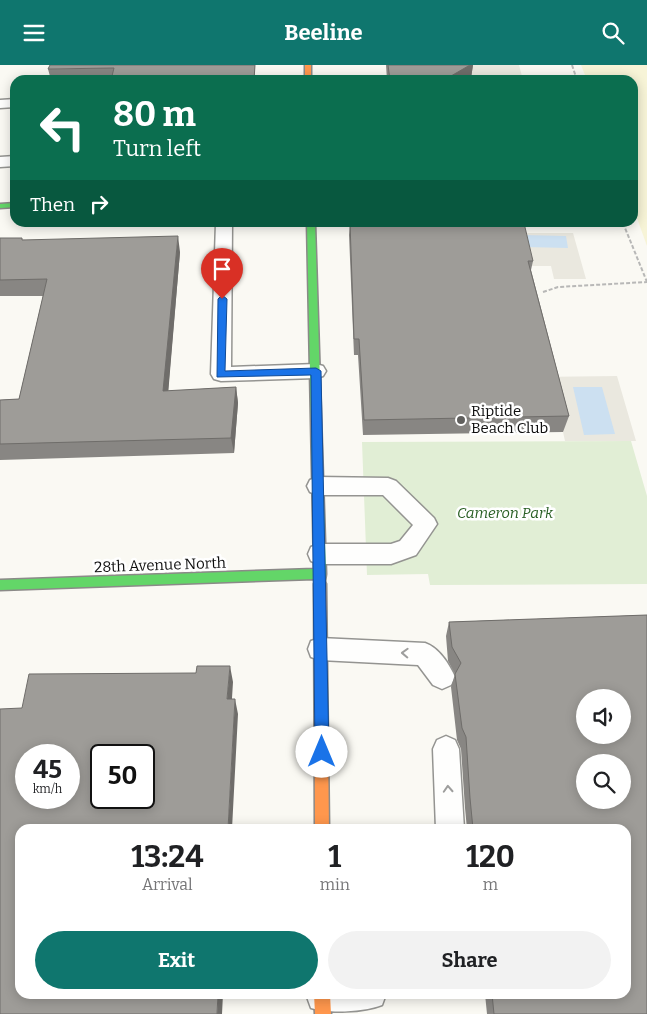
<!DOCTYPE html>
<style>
:root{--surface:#fff;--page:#f2f2f2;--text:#202124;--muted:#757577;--accent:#0f766e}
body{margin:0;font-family:Bitter,serif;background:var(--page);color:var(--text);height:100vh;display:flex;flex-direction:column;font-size:19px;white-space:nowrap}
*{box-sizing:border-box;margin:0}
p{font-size:16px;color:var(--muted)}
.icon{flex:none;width:28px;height:28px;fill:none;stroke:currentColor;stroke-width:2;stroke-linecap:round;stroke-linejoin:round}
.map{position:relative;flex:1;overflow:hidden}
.side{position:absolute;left:15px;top:759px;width:616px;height:175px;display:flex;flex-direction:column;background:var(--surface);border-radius:15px;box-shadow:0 2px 12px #0003}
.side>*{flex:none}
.hud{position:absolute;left:10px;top:10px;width:628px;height:152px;border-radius:15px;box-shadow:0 2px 12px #0003;background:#0b6e4f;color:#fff;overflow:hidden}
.controls{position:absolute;left:576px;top:624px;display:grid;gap:10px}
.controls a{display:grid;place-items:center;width:55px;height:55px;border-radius:50%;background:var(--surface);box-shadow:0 2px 12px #0003;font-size:25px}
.speed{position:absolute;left:15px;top:679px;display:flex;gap:10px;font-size:25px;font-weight:700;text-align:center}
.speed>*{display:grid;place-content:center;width:65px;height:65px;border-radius:50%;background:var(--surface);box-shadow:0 2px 12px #0003;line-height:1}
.speed small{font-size:12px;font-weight:400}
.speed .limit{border:2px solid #111;border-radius:8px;background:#fff;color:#111}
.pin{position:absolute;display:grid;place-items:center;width:42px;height:42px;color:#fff;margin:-51px -21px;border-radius:50% 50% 50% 0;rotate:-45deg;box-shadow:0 0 5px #0007}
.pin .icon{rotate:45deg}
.me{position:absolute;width:55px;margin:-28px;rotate:0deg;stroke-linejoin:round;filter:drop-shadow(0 0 4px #0008)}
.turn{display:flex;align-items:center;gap:18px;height:105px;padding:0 20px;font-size:22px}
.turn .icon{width:65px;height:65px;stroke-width:2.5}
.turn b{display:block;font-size:35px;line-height:42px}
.then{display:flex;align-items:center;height:48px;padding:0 20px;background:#0003;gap:10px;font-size:19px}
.eta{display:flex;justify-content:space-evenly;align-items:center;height:85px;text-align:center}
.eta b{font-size:30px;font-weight:700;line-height:35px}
.cta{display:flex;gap:10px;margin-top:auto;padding:10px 20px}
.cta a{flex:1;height:58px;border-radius:30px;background:var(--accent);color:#fff;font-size:20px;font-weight:700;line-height:58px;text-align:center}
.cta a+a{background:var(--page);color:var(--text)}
header{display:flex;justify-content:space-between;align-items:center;height:65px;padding:0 20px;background:var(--accent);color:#fff;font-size:22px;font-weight:700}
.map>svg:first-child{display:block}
.green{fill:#e1eed5}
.sand{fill:#f7f4d7}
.plaza{fill:#eae8df}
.water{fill:#cce0f1}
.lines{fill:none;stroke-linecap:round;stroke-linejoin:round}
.lane-casing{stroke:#949491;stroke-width:3}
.fast-casing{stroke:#8b8a88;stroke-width:3}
.slow-casing{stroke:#8b8a88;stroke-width:3}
.path{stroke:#b8b8b7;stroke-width:2;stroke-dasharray:4 2;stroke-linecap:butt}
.lane{fill:#fefefd;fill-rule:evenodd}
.fast{fill:#63d668;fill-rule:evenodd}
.slow{fill:#ff974d;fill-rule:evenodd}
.wall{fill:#888683;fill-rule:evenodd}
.shaded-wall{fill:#6f6d6a}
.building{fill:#9e9c98;stroke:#6f6d6a;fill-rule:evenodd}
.oneway{stroke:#9e9e9d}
.route{fill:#1a73e8;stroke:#114b97}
.poi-dot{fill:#61605e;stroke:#fff;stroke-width:2}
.labels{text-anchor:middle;stroke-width:5;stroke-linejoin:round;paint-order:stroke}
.poi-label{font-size:15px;fill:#0e0e0e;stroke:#fff;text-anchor:start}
.park-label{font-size:15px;font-style:italic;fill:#295f24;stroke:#fff}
.street-label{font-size:15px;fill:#0e0e0e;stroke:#fff}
</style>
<header><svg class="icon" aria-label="menu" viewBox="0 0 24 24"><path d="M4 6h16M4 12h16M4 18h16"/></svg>Beeline<svg class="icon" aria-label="search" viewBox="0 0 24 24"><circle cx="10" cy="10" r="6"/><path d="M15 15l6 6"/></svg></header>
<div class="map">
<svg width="647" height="949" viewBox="0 0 647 949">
<rect width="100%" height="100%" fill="#faf9f3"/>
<path class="green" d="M631,376L647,431V519L430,520L428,509L367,510L362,377Z"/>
<path class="sand" d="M581,0H647V181L633,142L632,15H587Z"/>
<path class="plaza" d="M469,0H519L523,15L488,11L483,15H469L471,13Z
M519,168H573L586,214H554L551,201H527Z
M617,311L636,376H565L552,317L535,312Z"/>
<path class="water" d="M523,170L566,171L568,183L525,182Z
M573,322H602L615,369L584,370Z"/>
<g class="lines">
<g class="lane-casing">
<path id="lane" d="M15,34V42L0,43V35Z
M15,91V101L0,102V92Z
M216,158H232L231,302L316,299L323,301L326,306L323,311L316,313L221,316L214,314L211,309Z
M318,412L388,413L396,416L434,453L437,459L416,490L391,499H319L311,496L308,489L311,482L319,479H391L400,476L413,460L383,430H318L310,427L307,421L310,415Z
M320,573L425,578C439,583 449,599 455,612L451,620L442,624L433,620L418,600L320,595L311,592L308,584L311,576Z
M446,671L455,675L459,684L464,764H436L433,684L437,675Z
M308,929H386L382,940C364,947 329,949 311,943L307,932Z"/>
</g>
<g class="fast-casing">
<path id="fast" d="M15,138V142L0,143V139Z
M307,158H315L326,509L324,523L320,524L316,523L314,514L0,525V515L314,504Z"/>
</g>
<g class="slow-casing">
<path id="slow" d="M305,0H311V15H305Z
M320,514L324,515L326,519L329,764H315L314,519L316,515Z
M314,929H330L331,949H315Z"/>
</g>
<path class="path" d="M572,0L577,15
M623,158L647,217
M543,227L558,222L647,217"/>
<use href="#lane" class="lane"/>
<use href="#fast" class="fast"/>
<use href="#slow" class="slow"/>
</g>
<path class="wall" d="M255,0L254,15H51L48,4Z
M386,0H473L471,13L469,15H387Z
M350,158L533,196L531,205L569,351L563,367L363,370L358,290H354L349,170Z
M0,173L180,187L168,326L236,322L238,338L234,388L0,395V335L19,334L43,231H0Z
M647,550V949H487L485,929H626V764H467L465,743L461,684L457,675L451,622L455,609L448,596L446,571L449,557ZM585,632H622V670H585ZM585,698H622V735H585Z"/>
<path class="shaded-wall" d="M470,0H473L471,13L469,15H450L451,11Z
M178,171L180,187L167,342L163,326Z
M236,322L238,338L234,388L231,373Z
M230,601L233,617L231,649L227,634Z
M235,634L238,649L232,764H228Z
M218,929H223L222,949H217Z"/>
<path class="building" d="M50,0H255L254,15H111L114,3L48,4Z
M388,0H470L451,11V15H390Z
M350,158H524L533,196H528L569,351L364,355L359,274H354Z
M178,171L163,326L236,322L231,373L0,379V335L19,334L47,214L0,215V173H22V175Z
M647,550V949H494L492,929H626V764H473L470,733L466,672L462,663L455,609L461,598L452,582L449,557ZM585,632H622V670H585ZM585,698H622V735H585Z
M197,601H230L227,634H235L228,764H20V929H218L217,949H0V644L22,643L29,609L196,608ZM26,690H69V732H26ZM101,690H144V732H101Z"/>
<defs><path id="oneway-chevron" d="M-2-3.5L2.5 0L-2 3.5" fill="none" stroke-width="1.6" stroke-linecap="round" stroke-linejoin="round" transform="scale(1.25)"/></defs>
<g class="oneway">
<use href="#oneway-chevron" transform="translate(405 588) rotate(-178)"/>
<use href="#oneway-chevron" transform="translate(448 724) rotate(-93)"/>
</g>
<path class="route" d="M222,230L227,234L225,306L316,303L321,306L329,687L327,691L322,693L317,691L315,687L311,310L217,312L218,234Z"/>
<circle class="poi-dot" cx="461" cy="355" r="5"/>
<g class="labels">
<g class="poi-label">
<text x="471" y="351">Riptide<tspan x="471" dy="17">Beach Club</tspan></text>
</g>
<g class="park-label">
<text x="505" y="453">Cameron Park</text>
</g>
<g class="street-label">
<text transform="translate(160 500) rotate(-2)" y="5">28th Avenue North</text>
</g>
</g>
</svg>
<div class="controls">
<a><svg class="icon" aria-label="sound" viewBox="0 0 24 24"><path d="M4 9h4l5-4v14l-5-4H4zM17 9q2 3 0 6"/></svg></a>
<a><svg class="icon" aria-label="search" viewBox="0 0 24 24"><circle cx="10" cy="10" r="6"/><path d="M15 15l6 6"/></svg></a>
</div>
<div class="speed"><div>45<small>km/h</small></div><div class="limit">50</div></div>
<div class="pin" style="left:222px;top:234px;background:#d93025"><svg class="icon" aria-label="arrive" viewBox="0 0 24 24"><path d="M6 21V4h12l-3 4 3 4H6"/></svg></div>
<svg class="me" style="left:322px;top:687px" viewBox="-20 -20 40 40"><circle r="19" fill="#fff"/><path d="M0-13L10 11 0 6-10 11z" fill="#1a73e8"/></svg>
<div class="hud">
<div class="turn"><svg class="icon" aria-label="left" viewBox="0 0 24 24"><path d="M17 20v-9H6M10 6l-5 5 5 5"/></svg><div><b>80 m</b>Turn left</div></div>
<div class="then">Then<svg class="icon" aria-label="right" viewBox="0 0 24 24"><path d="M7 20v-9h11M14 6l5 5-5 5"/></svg></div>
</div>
<section class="side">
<div class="eta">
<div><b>13:24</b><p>Arrival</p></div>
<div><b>1</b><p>min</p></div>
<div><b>120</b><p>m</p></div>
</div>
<div class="cta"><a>Exit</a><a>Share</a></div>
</section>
</div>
